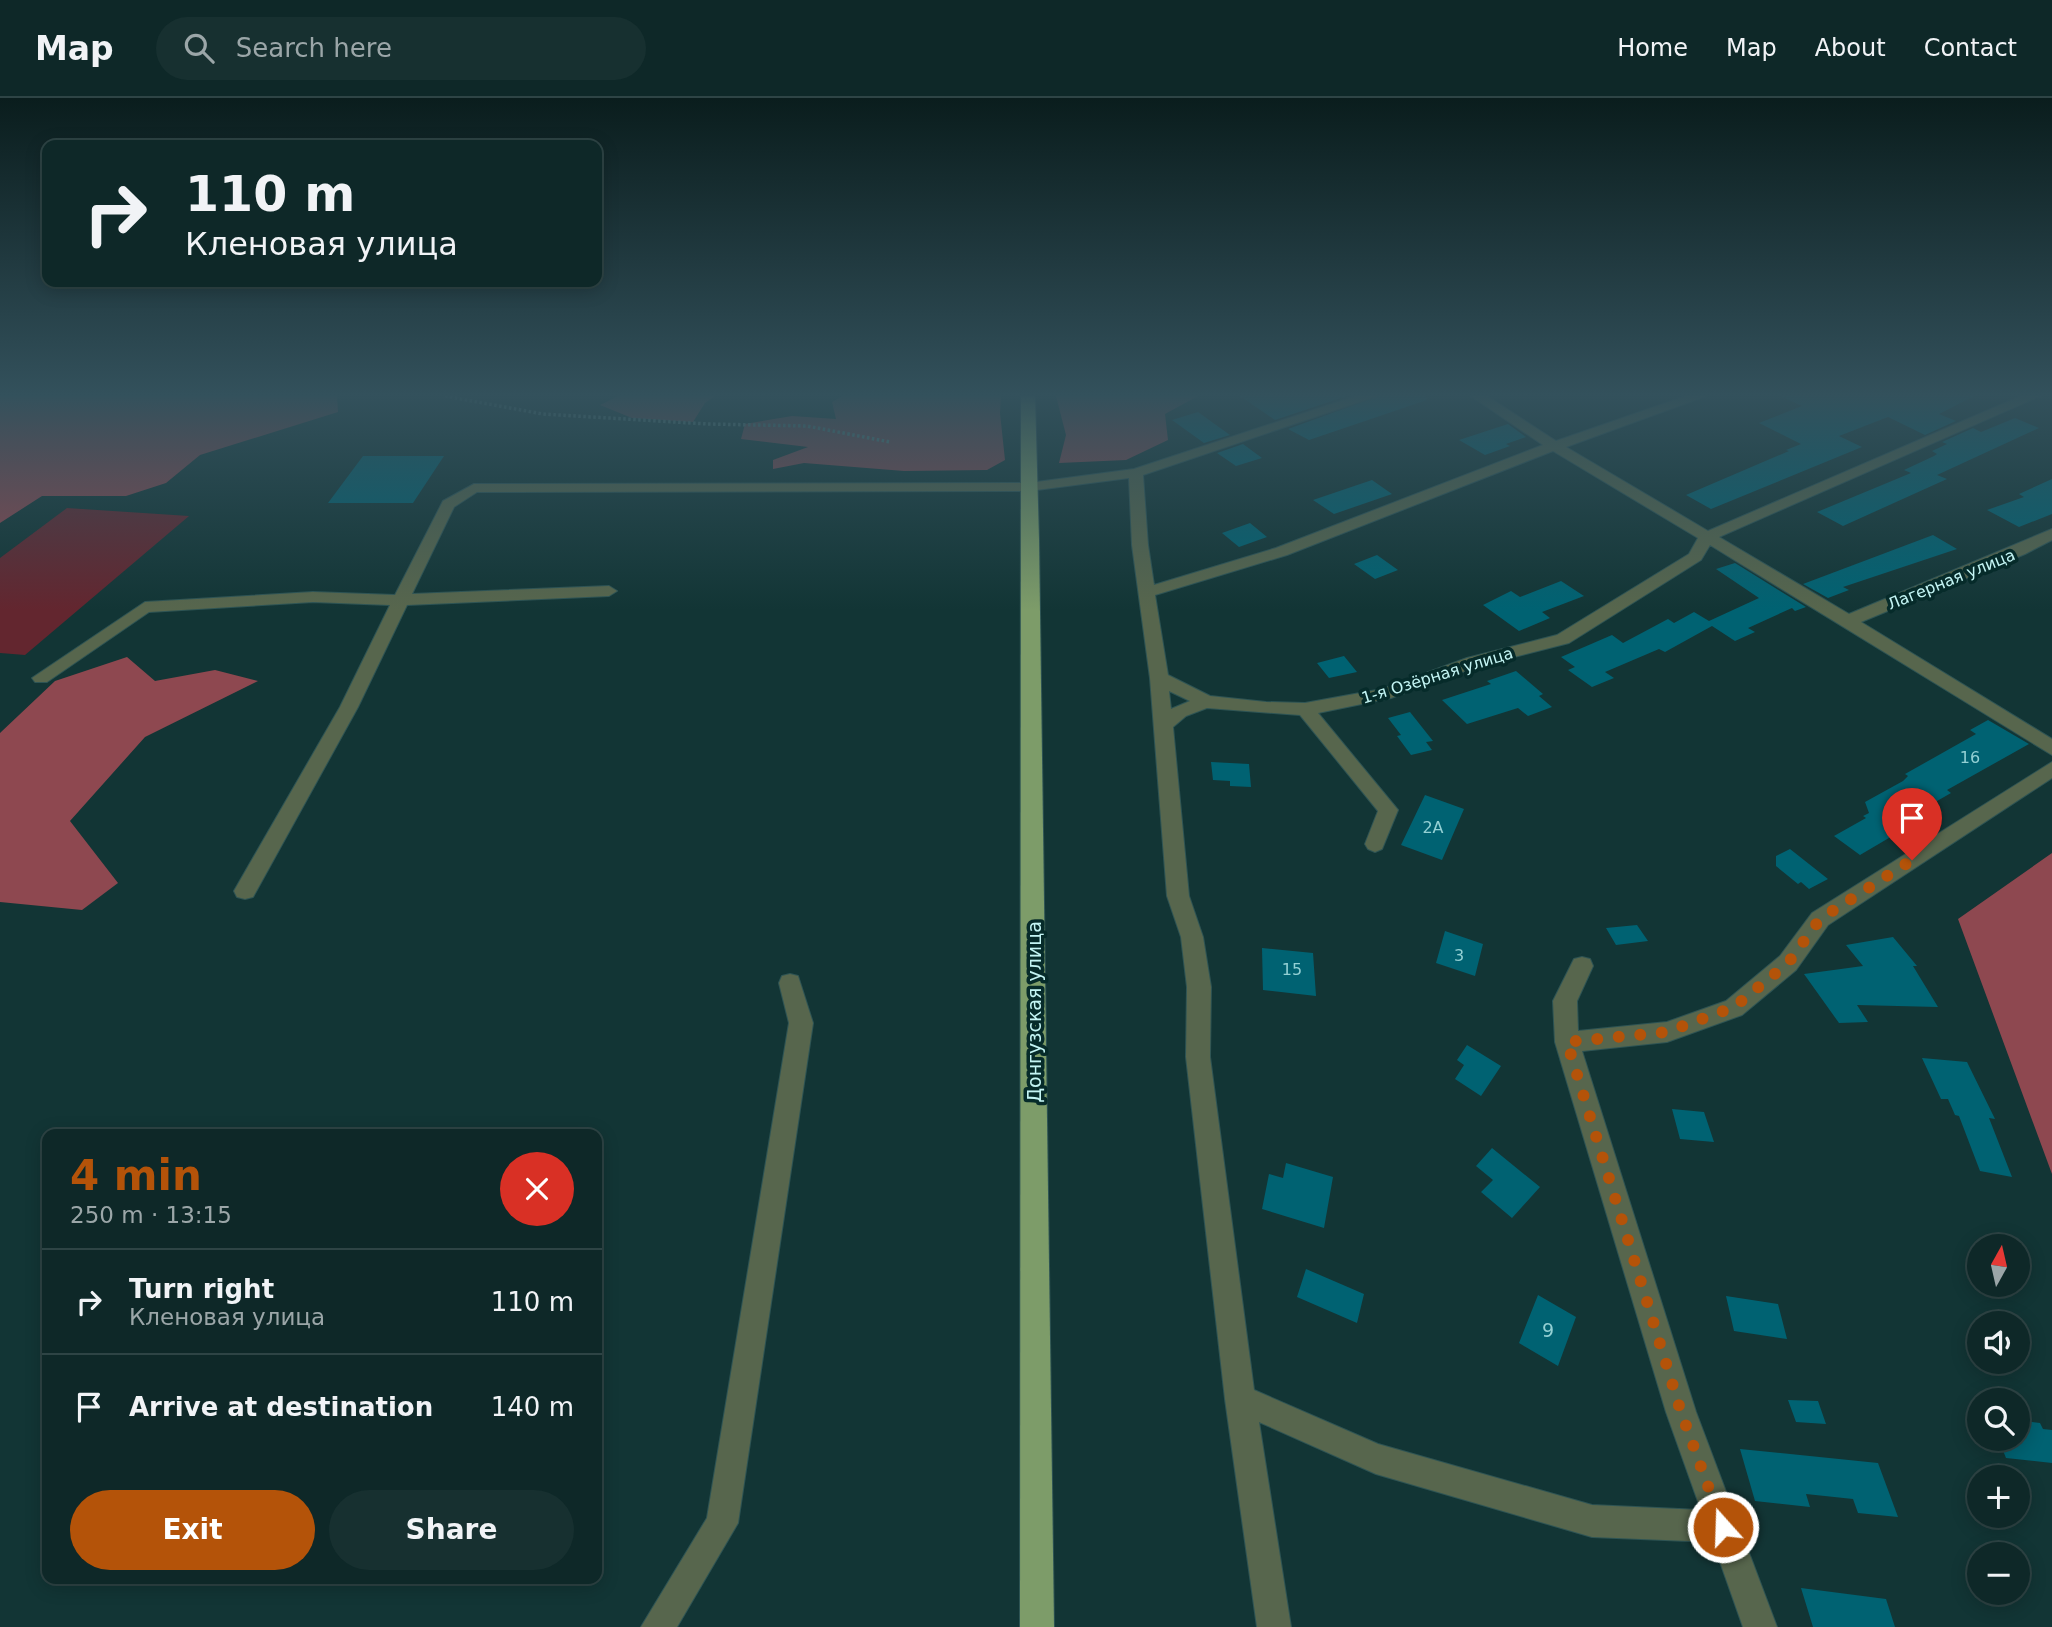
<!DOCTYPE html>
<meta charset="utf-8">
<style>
:root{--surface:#0e2828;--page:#173030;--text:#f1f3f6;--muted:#9ba6a8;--line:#2e4445;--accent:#b45309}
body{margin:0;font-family:"DejaVu Sans",sans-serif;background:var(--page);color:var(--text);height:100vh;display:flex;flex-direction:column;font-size:26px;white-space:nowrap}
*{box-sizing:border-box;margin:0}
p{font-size:23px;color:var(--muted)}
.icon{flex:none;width:38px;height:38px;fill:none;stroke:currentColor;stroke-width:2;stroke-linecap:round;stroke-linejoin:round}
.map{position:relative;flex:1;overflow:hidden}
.side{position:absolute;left:42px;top:1031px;width:560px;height:455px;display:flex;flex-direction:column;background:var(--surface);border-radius:14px;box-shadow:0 4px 18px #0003,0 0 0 2px var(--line)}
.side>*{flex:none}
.hud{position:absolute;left:42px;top:42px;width:560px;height:147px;border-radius:14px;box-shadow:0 4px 18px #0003,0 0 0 2px var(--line);background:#0e2828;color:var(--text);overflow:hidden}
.needle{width:46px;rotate:8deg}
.fabs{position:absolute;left:1967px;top:1136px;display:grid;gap:14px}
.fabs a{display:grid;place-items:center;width:63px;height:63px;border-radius:50%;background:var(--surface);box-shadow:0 4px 18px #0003,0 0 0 2px var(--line);font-size:35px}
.pin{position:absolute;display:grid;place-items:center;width:60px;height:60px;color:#fff;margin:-72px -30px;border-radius:50% 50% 50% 0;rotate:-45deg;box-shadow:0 0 7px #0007}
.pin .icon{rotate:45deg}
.me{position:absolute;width:77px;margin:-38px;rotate:340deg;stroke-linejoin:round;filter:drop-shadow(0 0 5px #0008)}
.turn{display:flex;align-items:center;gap:24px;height:147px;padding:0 28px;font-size:32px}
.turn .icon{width:91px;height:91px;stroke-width:2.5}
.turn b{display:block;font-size:49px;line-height:60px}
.round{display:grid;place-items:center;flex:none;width:74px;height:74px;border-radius:37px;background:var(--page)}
.headline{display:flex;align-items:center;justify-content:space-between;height:119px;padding:0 28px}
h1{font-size:42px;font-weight:800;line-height:52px;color:var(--accent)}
.button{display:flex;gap:14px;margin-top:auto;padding:14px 28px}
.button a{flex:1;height:80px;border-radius:42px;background:var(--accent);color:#fff;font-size:28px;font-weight:800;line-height:80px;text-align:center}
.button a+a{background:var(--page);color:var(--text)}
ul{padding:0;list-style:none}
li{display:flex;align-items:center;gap:21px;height:105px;padding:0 28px;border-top:2px solid var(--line)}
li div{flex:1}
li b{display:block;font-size:26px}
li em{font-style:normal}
header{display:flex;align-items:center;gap:42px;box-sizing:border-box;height:98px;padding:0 35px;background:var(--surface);border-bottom:2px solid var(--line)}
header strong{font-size:33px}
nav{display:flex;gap:38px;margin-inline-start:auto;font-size:24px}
.search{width:490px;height:63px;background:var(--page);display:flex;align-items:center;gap:18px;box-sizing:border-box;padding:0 24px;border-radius:38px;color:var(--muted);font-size:26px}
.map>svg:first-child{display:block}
.green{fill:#63262f}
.forest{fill:#8e4850}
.building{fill:#006272}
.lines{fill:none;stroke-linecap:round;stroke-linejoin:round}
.minor-casing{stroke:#2e5454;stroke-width:2}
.major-casing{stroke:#2e5454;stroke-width:2}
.path{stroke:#679190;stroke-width:3.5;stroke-dasharray:2.5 2.5;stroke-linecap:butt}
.minor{fill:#57664d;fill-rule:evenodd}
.major{fill:#7d9c69;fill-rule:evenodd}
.route{stroke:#b45309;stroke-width:12;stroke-dasharray:0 21.6}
.labels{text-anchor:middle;stroke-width:7;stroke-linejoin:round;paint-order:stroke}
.far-street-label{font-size:16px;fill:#c4f5f4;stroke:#062b2a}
.number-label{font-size:16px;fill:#93d0d4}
.street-label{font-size:19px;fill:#c4f5f4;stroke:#062b2a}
.near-number-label{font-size:19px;fill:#93d0d4}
</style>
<header>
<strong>Map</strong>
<div class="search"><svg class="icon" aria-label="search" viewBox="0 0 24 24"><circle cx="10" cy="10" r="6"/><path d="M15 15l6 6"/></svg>Search here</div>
<nav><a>Home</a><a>Map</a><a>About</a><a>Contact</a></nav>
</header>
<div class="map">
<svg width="2052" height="1529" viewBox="0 0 2052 1529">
<rect width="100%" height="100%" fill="#123535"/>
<path class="green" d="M67,410L189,418L25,557L0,555V460Z"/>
<path class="forest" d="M0,298H337L338,314L200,357L166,385L126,398H42L0,425Z
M618,298H715L705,305L693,324L632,320L600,307Z
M842,298H1001L1000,315L1005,362L987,372L904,373L804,365L773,371V362L808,349L741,341L745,326L792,318L836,321L832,304Z
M1056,298H1198L1165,316L1168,342L1126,362L1059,365L1066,337Z
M127,559L155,583L215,572L258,583L145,639L70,723L118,785L82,812L0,804V635L55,583Z
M2052,755V1076L1958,821Z"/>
<path class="building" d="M1240,298H1347L1275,322Z
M1379,298H1426L1427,302L1309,342L1288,331Z
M1780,298H1974L1939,316L1956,323L1925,337L1888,319L1839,338L1862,349L1711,411L1686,397L1789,353L1786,352L1801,346L1759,325L1802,308Z
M1198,314L1230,337L1204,345L1172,322Z
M2015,320L2039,330L1937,377L1947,381L1843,428L1817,414L1911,375L1904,372L1934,358L1937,356L1932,353L1947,346L1942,344L1973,330L1981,334Z
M1508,326L1526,339L1506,346L1510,348L1485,357L1459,342Z
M1243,346L1262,360L1236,368L1217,355Z
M363,358H444L413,405H328Z
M2052,381V416L2019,429L1987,412L2024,399L2019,396Z
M1372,382L1392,396L1334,416L1313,402Z
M1250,425L1267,439L1239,449L1222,435Z
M1933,437L1957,451L1843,489L1849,492L1828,500L1803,486Z
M1377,457L1398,472L1375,481L1354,466Z
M1735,465L1806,509L1795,513L1792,510L1748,530L1755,534L1735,543L1712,528L1665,554L1659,551L1605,574L1614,580L1592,589L1568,572L1575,569L1561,559L1612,537L1623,545L1668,521L1674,525L1694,514L1709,523L1759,500L1716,471Z
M1561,483L1584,498L1542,514L1550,520L1519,533L1483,507L1511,493L1520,499Z
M1344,558L1357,574L1329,580L1317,565Z
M1516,573L1543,596L1539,598L1552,609L1528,618L1518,610L1467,626L1442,602L1491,586L1487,583Z
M1410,614L1433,643L1426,644L1432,652L1411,657L1397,638L1401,637L1388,620Z
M1988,622L2029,646L1947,692L1951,695L1904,722L1911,727L1860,757L1834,738L1866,720L1863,718L1869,715L1865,704L1903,683L1908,678L1905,676L1976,636L1970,632Z
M1211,664L1249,666L1251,689L1230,688V683L1213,682Z
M1425,697L1464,711L1442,762L1401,747Z
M1790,751L1828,781L1809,791L1801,784L1798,786L1776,768V758Z
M1637,827L1648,843L1616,847L1606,830Z
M1445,833L1483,846L1475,878L1436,865Z
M1893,839L1917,868H1913L1938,909L1857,907L1868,924L1839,925L1804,876L1863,868L1846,847Z
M1262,850L1313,855L1316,898L1263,892Z
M1467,947L1501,968L1481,998L1455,981L1464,967L1457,962Z
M1922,960L1967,964L1995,1021L1989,1020L2012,1079L1980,1073L1959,1018L1955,1017L1948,1001H1941Z
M1672,1011L1704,1014L1714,1044L1680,1041Z
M1492,1050L1540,1089L1512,1120L1481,1094L1493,1082L1476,1068Z
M1286,1065L1333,1079L1324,1130L1262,1111L1269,1076L1283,1080Z
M1306,1171L1364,1196L1357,1225L1297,1199Z
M1538,1197L1576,1219L1558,1268L1519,1245Z
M1726,1198L1778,1206L1787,1241L1734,1233Z
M1788,1302L1818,1303L1826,1326L1796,1324Z
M2018,1322L2040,1325L2043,1331L2052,1332V1365L2006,1360L1998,1340H2018Z
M1740,1351L1878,1365L1898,1419L1858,1415L1853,1401L1806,1396L1810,1409L1755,1403Z
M1801,1490L1886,1501L1895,1529H1813Z"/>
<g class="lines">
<g class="minor-casing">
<path id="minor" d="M1356,298H1377L1143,377L1148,447L1154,487L1276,450L1543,347L1471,298H1487L1556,343L1686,298H1706L1566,349L1708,433L2021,298H2040L1719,439L1849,516L2052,431V442L2025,456L1861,524L2052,641V657L1710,447L1701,462L1569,545L1479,568L1391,600L1318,615L1398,712L1382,751L1375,754L1368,751L1365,746L1378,713L1300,617L1207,610L1186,618L1173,629L1189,798L1203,839L1211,889L1210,959L1254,1292L1378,1346L1592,1407L1701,1412L1666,1314L1555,944L1553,903L1574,861L1582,859L1590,861L1593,868L1577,903L1578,933L1667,924L1726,903L1780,858L1812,815L2052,664V680L1828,827L1796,872L1742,917L1667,944L1582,953L1696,1314L1777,1529H1743L1713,1444L1592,1439L1376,1376L1259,1324L1291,1529H1257L1225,1301L1186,959L1187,889L1181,839L1167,798L1150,580L1132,447L1129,380L1029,393L477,394L454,409L412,496L609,488L617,493L609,498L407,507L358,609L253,799L245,801L237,799L234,793L340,609L390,507L313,504L149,514L47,584H35L32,580L145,504L313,494L395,497L443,403L474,386L1029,385L1134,371ZM1553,353L1698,440L1689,456L1557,537L1467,560L1382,591L1305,605L1266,604L1210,598L1168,577L1155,497L1287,457ZM1169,593L1190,603L1171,611Z
M790,876L798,878L813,925L738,1425L677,1529H641L707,1420L789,925L779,885L782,878Z"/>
</g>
<g class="major-casing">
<path id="major" d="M1021,298H1035L1039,442L1054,1529H1020Z"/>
</g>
<path class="path" d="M445,298L543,316L708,326L807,328L890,344"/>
<use href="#minor" class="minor"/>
<use href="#major" class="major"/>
</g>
<linearGradient id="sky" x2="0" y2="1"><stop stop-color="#0a1d1d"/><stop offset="0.58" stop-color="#33515c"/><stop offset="1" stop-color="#33515c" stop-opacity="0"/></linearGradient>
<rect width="2052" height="512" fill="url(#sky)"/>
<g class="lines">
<path class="route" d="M1723,1429L1681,1314L1567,944L1667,934L1734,909L1788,865L1820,821L1912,762"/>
</g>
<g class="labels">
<g class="far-street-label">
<text transform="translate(1951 481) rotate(-22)" y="6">Лагерная улица</text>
<text transform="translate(1437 577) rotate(-17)" y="6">1-я Озёрная улица</text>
</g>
<g class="number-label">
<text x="1970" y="665">16</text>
<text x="1433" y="735">2А</text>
<text x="1459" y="863">3</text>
<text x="1292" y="877">15</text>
</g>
<g class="street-label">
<text transform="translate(1034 914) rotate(-90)" y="7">Донгузская улица</text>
</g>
<g class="near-number-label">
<text x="1548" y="1239">9</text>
</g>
</g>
</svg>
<div class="fabs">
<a><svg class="needle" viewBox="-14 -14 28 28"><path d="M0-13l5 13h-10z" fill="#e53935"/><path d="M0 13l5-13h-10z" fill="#9ba6a8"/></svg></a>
<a><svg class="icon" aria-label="sound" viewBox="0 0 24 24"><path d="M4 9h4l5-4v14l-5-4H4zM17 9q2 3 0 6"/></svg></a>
<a><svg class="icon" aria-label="search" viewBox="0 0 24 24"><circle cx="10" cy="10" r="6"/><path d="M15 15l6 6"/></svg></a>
<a>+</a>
<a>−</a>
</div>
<div class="pin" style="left:1912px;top:762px;background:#d93025"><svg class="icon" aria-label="arrive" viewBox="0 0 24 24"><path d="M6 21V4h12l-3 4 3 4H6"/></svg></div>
<svg class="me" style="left:1723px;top:1429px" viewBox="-20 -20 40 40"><circle r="17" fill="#b45309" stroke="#fff" stroke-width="3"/><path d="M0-11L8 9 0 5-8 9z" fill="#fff"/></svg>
<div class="hud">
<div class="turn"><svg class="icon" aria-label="right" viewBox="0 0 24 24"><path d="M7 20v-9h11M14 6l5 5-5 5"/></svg><div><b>110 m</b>Кленовая улица</div></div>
</div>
<section class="side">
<div class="headline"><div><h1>4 min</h1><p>250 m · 13:15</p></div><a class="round" style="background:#d93025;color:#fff"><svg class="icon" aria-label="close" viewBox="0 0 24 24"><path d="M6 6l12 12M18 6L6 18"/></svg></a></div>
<ul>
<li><svg class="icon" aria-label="right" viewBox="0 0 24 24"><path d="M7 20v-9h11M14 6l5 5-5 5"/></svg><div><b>Turn right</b><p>Кленовая улица</p></div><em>110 m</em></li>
<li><svg class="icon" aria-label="arrive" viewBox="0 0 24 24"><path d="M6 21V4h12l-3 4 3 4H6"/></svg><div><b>Arrive at destination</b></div><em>140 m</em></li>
</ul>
<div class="button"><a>Exit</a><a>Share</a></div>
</section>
</div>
